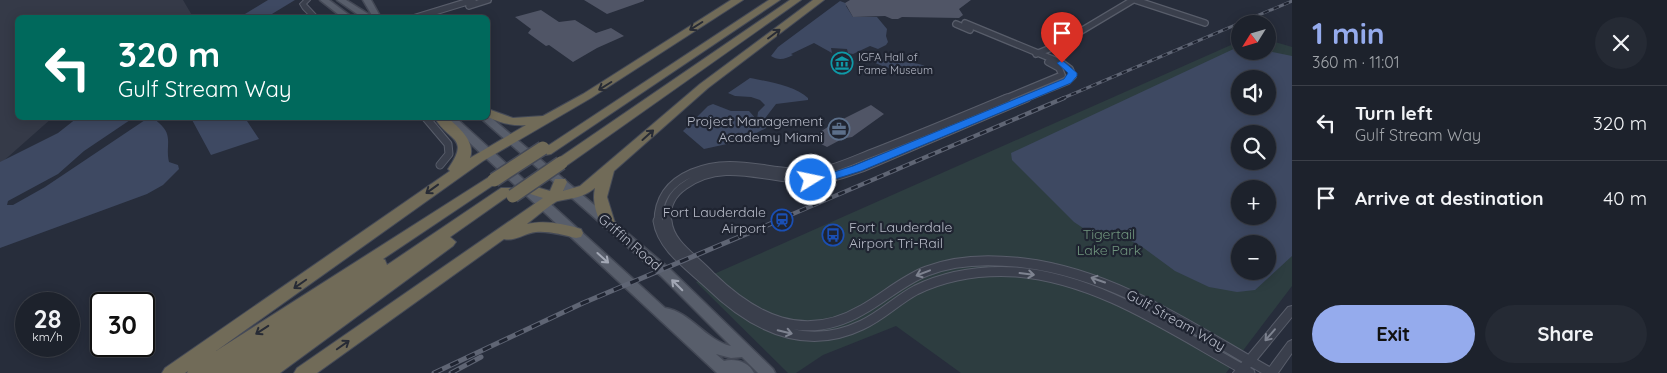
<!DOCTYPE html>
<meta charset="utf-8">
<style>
:root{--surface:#1d222c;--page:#252a34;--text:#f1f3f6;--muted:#a0a4a9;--line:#3b3f48;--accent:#95abed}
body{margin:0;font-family:Quicksand,sans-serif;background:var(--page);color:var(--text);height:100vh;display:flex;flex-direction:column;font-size:19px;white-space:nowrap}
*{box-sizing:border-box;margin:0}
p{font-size:16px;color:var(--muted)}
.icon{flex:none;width:28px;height:28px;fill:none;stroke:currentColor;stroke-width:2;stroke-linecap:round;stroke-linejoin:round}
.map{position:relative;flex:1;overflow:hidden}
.side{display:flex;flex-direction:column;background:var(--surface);width:375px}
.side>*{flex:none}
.top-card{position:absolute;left:15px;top:15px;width:475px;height:105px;border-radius:8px;box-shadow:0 2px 12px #0003,0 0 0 1px var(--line);background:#00695c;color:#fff;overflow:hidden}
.needle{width:32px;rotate:233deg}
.tools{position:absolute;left:1231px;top:15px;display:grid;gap:10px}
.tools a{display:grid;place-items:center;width:45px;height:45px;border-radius:50%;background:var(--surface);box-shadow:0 2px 12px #0003,0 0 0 1px var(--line);font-size:25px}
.speed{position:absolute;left:15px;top:292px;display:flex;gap:10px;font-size:25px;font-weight:700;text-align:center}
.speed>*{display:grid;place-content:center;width:65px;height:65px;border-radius:50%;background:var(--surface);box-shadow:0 2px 12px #0003,0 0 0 1px var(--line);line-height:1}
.speed small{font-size:12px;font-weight:400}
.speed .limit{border:2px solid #111;border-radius:8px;background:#fff;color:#111}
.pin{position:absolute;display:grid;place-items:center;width:42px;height:42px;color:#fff;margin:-51px -21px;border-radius:50% 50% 50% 0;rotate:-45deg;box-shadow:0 0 5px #0007}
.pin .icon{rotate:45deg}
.me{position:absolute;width:55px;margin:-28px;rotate:80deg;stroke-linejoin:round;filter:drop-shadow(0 0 4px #0008)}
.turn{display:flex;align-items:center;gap:18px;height:105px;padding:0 20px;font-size:22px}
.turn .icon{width:65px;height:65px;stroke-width:2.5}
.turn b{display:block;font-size:35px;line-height:42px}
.round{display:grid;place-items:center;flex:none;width:52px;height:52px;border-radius:26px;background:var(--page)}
.summary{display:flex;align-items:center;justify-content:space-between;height:85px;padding:0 20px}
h1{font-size:30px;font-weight:700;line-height:38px;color:var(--accent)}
.cta{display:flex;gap:10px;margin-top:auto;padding:10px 20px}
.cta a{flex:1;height:58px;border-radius:30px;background:var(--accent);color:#111;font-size:20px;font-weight:700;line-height:58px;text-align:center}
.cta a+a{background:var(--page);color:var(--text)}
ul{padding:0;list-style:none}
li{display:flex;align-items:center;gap:15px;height:75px;padding:0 20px;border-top:1px solid var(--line)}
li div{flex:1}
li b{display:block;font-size:19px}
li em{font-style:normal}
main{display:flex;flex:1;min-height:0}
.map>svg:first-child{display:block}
.airport{fill:#353a48}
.green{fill:#2d3d40;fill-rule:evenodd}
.water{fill:#3e4962;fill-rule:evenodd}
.building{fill:#505566}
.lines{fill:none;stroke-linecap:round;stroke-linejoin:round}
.minor-far2-casing{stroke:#585d6a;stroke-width:8}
.minor-far1-casing{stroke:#585d6a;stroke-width:9}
.minor-casing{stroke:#585d6a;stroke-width:11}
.tertiary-casing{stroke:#585d6a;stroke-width:2}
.primary-casing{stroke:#434855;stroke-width:3}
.motorway-casing{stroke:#454a57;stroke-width:2}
.minor-far2{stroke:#3a3f4c;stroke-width:5.5}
.minor-far1{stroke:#3a3f4c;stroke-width:7}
.minor{stroke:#3a3f4c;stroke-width:9}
.tertiary{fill:#3a3f4c;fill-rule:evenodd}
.primary{fill:#585e6b;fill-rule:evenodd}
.motorway{fill:#716b58;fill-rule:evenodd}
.rail-far2-casing{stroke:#5f6574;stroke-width:3}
.rail-far1-casing{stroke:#5f6574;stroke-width:4.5}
.rail-casing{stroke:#5f6574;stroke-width:5}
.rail-far2{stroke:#1f2431;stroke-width:2;stroke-dasharray:5.5;stroke-linecap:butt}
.rail-far1{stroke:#1f2431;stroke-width:2.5;stroke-dasharray:7;stroke-linecap:butt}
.rail{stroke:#1f2431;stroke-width:3;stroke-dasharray:9;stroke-linecap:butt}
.motorway-bridge-casing{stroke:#454a57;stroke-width:16;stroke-linecap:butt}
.motorway-bridge{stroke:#716b58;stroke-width:13}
.oneway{stroke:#272b35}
.oneway2{stroke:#a3a8b5}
.oneway3{stroke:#7e8390}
.route{fill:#1a73e8;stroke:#114b97}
.labels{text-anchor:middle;stroke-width:4.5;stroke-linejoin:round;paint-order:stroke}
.far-poi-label{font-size:11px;fill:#b6bac7;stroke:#1f2431;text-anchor:start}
.poi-label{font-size:14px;fill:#b6bac7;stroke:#1f2431;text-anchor:end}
.park-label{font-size:14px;fill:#70957e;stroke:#1f2431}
.street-label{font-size:14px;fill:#b6bac7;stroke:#1f2431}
</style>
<main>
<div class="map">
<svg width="1292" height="373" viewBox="0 0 1292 373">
<rect width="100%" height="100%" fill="#272d3b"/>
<path class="airport" d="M0,0H183L193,17L18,18V118H52L0,164Z"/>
<path class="green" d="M1268,40L1292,47V286L1226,373H961L896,326L823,355L796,373H788L696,282L1240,41V51H1268ZM1240,79H1268V106H1240ZM1240,134H1268V161H1240ZM1240,189H1268V216H1240ZM1240,244H1268V271H1240Z"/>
<path class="water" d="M268,0H295L267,17H240Z
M840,1L848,4L846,6L853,17H877L887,29L886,36L888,42L886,45L878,49L870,46L853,54L848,53L847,49L831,48L832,53L814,43L791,54L793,55C786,59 778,61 771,56L778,47Z
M1240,46V51H1268L1292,56V256L1255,290L1237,292L1209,287L1175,271L1141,246L1118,234L1105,236L1092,234L1074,222L1012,160L1011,153ZM1240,79H1268V106H1240ZM1240,134H1268V161H1240ZM1240,189H1268V216H1240ZM1240,244H1268V271H1240Z
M892,57L893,59C906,65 920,60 931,70C913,77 890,70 873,62Z
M750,78C766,81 796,86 808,98V100L776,104L766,117L767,121L772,124L770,126L741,141L704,149L683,131L708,106L713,104L731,111H749L757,120L758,112L765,105L760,100L751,97L735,96L728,93Z
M77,118H133L84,151L58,174L8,201L7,205H13L45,187L148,118C153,118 155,119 159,123C174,136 165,145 169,162L178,165L179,169L163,185L147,194L0,248V162L58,133Z
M191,118H245L259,139L211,155Z"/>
<path class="building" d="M584,0H644V1L607,14Z
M850,0H971L959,9L963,15L959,18L902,17L898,19H892L885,16L853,17L845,3Z
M541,10L559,22L575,20L596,33L611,28L624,36L597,48L573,62L549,45L546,46L528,33L531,29L515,17Z
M871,105L884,114L852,137L842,139L827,147L811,139L813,138L812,137L831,125L834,121L841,120Z"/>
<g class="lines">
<g class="minor-far2-casing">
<path id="minor-far2" d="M1135,0L1205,23
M469,6L488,0
M414,18L473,0
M965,23L1062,63L1070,69L1073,76L1068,81L1024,99
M956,24L970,30
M1036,54L1056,46L1133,0
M1004,99L1062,75L1059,68L1048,62"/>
</g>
<g class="minor-far1-casing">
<path id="minor-far1" d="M426,118L448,144L449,154L440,165
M658,222C658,198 671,182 692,173C736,154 776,178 820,171C839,168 858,158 877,151C921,134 964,116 1007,98
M667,222C666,207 672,194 684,186C723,157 767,180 810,180C828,180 845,174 862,168L1027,98"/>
</g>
<g class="minor-casing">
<path id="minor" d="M658,221C662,248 690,266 709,284C751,325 804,353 862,325C882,316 897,300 916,290C947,275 982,270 1016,272C1102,279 1176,333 1250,373
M667,221C669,245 695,259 710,276C754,319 804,344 862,310C884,298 903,280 927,271C957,259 992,259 1024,263C1115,274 1193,329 1271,373"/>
</g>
<g class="tertiary-casing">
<path id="tertiary" d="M304,0H310L306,4L319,18H312L303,9L300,4Z
M1292,306V317L1246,373H1233L1288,307Z
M1292,340V353L1278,373H1265L1288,342Z"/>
</g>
<g class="primary-casing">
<path id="primary" d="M320,0H329L353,18H343Z
M337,0H346L373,17L363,0H371L381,18H363Z
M488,115L671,270L773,369L775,373H758L742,357L731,358L716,354L724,361C735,358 749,362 754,373H717L472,145L446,118H456L665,308C691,312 705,340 731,346L661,276L483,120L482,118H488Z"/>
</g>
<g class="motorway-casing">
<path id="motorway" d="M731,0H743L591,98L483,161L216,351L489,177H499L501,180L383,259L385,260L387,265L501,188H511L513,191L511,194L450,237L456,242L453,246L280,373H187L188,371L185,373H162L165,368L450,171L448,169C471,136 448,142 435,118H448C458,127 476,141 470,158L526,125C512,126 500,123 488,117V109L513,118L543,116L583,94Z
M769,0H780L551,154L546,155L540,151Z
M790,0H801L566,166H556L554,163L556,160Z
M813,0H824L708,88L614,171L607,197L615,223L613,227H603C596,215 592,201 595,188C583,198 572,198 558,201C555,201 532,220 527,224C546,220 563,224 581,229L583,233L581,237L576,238C563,235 549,231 536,232C525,233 514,242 504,239L317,373H294L297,368L543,198L521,191L519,188L521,185L526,184L550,191L555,179H565L567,182L563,191L580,186L700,84Z"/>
</g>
<use href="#minor-far2" class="minor-far2"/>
<use href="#minor-far1" class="minor-far1"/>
<use href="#minor" class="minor"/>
<use href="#tertiary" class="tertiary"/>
<use href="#primary" class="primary"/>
<use href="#motorway" class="motorway"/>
<g class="rail-far2-casing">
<path id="rail-far2" d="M1061,99L1292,1"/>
</g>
<g class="rail-far1-casing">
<path id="rail-far1" d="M774,222L1064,98"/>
</g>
<g class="rail-casing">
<path id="rail" d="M434,373L583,303L777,221
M451,373L481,357"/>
</g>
<use href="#rail-far2" class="rail-far2"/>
<use href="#rail-far1" class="rail-far1"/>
<use href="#rail" class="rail"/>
<g class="motorway-bridge-casing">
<path id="motorway-bridge" d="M494,180L543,148
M513,196L561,163"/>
</g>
<use href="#motorway-bridge" class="motorway-bridge"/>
</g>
<defs><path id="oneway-shaft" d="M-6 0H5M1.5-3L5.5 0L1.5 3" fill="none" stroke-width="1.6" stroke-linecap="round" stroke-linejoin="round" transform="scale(1.25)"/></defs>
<g class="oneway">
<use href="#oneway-shaft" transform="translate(696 26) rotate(148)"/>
<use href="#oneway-shaft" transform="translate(774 34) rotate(-37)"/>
<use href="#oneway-shaft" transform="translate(605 86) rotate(148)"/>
<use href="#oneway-shaft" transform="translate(648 135) rotate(-42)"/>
<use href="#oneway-shaft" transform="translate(432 189) rotate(144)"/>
<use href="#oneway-shaft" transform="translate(300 284) rotate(145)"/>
<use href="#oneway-shaft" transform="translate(262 330) rotate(147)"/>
<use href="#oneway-shaft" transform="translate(343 345) rotate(-35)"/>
</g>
<g class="oneway2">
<use href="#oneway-shaft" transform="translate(603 258) rotate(42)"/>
<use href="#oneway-shaft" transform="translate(677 285) rotate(-135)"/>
</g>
<g class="oneway3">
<use href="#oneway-shaft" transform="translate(923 273) rotate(159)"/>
<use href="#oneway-shaft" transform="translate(1027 274) rotate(7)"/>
<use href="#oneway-shaft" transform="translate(1098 280) rotate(-161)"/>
<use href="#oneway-shaft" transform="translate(785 332) rotate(13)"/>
<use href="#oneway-shaft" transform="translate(1270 335) rotate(131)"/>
</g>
<path class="route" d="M1062,60L1077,73V76L1071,83L861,171L832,180L811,183L805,180L807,177L831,173L853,166L1064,79L1068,73L1057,63Z"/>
<defs>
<g id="museum-ring" transform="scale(1.125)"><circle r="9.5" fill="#1f2431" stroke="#0f9aa8" stroke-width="1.5"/><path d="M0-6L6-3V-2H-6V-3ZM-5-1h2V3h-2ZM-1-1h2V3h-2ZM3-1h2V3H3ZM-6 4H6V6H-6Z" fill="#0f9aa8"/></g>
<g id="office-ring" transform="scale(1.125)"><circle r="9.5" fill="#1f2431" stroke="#5c6f8a" stroke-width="1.5"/><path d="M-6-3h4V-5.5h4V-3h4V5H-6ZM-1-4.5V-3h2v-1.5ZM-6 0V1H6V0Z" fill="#5c6f8a"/></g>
<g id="station-ring" transform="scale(1.125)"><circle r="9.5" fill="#1f2431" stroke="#1a4fb4" stroke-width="1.5"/><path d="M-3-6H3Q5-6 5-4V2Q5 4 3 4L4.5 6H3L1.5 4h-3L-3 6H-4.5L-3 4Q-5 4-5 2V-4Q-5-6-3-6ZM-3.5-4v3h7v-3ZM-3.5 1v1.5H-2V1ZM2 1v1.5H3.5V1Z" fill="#1a4fb4"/></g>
<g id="bus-ring" transform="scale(1.125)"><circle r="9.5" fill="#1f2431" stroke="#1a4fb4" stroke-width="1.5"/><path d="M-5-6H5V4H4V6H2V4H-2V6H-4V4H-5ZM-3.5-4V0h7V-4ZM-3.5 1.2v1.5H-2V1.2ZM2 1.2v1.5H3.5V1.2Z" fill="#1a4fb4"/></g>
</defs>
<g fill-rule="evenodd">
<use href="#museum-ring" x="842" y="63"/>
<use href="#office-ring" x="839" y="129"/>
<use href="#station-ring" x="782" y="220"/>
<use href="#bus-ring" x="833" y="235"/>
</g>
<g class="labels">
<g class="far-poi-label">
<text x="858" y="61">IGFA Hall of<tspan x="858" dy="13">Fame Museum</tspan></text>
</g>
<g class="poi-label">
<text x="823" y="126">Project Management<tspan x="823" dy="16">Academy Miami</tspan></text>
<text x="766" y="217">Fort Lauderdale<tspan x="766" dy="16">Airport</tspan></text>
<text x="849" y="232" text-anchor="start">Fort Lauderdale<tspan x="849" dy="16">Airport Tri-Rail</tspan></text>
</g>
<g class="park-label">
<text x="1109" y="239">Tigertail<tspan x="1109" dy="16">Lake Park</tspan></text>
</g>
<g class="street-label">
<text transform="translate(630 242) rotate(41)" y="5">Griffin Road</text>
<text transform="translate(1176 320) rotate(29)" y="5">Gulf Stream Way</text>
</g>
</g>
</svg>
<div class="tools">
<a><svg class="needle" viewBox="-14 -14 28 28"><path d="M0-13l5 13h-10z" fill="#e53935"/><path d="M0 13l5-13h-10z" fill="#a0a4a9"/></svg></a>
<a><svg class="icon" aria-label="sound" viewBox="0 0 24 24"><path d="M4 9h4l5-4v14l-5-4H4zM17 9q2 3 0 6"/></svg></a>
<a><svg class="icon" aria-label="search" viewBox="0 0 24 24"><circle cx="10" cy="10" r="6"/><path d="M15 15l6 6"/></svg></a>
<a>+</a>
<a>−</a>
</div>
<div class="speed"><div>28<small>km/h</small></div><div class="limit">30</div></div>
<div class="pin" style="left:1062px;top:63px;background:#d93025"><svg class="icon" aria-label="arrive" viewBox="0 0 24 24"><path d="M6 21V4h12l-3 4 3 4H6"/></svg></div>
<svg class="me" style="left:811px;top:180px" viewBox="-20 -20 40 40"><circle r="17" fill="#1a73e8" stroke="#fff" stroke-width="3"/><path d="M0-11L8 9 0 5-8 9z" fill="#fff"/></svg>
<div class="top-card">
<div class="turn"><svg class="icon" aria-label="left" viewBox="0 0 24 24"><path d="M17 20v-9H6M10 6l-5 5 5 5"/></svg><div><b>320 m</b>Gulf Stream Way</div></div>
</div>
</div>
<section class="side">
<div class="summary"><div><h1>1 min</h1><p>360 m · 11:01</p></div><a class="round"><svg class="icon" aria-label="close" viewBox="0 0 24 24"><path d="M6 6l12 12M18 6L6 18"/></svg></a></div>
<ul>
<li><svg class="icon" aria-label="left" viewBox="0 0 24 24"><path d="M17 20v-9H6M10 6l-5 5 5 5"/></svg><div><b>Turn left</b><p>Gulf Stream Way</p></div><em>320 m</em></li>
<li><svg class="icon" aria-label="arrive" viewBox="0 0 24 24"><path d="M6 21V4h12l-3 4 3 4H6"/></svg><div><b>Arrive at destination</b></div><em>40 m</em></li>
</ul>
<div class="cta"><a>Exit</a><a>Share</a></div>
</section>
</main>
